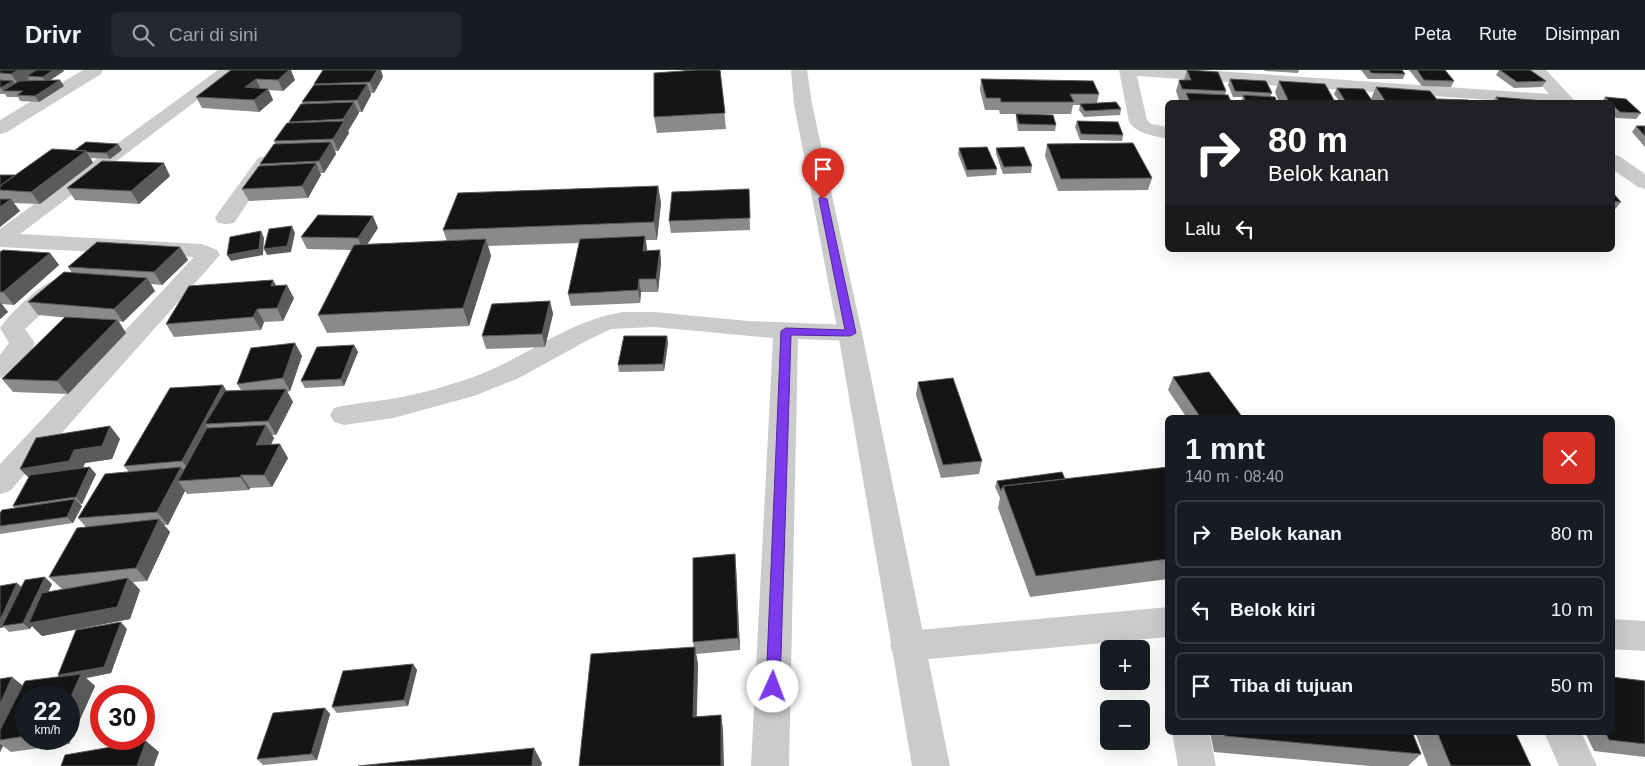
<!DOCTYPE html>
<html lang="id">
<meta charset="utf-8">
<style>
:root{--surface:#171b24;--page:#242831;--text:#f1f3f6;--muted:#9ea1a6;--line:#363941}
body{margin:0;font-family:Helvetica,sans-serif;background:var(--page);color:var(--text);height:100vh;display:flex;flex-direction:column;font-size:19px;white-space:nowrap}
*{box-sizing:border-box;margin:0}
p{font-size:16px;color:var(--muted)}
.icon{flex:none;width:28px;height:28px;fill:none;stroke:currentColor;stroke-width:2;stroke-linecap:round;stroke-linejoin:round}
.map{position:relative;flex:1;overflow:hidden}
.drawer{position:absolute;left:1165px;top:345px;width:450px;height:320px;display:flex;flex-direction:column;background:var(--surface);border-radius:8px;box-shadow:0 5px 20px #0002}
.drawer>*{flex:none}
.top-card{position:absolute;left:1165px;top:30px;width:450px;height:152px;border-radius:8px;box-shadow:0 5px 20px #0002;background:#202124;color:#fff;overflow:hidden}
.tools{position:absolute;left:1100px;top:570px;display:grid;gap:10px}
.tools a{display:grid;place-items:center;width:50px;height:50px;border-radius:8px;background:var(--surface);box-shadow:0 5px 20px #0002;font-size:25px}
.speed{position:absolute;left:15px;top:615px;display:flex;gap:10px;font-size:25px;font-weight:700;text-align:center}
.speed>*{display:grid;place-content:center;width:65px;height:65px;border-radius:50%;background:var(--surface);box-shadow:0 5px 20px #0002;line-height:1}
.speed small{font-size:12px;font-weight:400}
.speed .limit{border:8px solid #d22;background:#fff;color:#111}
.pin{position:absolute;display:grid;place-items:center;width:42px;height:42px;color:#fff;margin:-51px -21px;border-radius:50% 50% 50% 0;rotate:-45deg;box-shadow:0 0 5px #0007}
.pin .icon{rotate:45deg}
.me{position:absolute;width:55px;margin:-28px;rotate:2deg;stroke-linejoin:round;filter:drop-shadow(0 0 4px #0008)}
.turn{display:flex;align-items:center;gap:18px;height:105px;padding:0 20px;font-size:22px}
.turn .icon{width:65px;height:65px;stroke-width:2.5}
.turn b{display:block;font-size:35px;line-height:42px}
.then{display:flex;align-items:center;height:48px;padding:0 20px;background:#0003;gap:10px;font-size:19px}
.round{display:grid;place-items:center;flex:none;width:52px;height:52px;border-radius:8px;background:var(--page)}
.summary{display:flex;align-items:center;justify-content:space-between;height:85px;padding:0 20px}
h1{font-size:30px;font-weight:800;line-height:38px}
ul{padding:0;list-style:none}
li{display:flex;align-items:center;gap:15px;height:68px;margin:0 10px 8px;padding:0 10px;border:2px solid var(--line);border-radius:8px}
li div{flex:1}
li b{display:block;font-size:19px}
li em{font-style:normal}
header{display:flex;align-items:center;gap:30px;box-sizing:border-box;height:70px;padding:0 25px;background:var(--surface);border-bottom:1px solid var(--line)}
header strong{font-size:24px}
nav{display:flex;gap:28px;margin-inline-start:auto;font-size:18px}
.search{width:350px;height:45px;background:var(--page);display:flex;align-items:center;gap:12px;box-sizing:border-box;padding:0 18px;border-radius:8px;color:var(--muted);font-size:19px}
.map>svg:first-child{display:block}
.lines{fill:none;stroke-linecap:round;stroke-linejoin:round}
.minor{fill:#cbcbcb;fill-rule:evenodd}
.tertiary{fill:#cbcbcb;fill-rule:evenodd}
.wall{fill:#8a8a8a;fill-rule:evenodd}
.shaded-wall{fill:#5b5b5b}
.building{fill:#151515;stroke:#5b5b5b}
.route{fill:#7c3aed;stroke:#51269a}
</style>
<header>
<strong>Drivr</strong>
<div class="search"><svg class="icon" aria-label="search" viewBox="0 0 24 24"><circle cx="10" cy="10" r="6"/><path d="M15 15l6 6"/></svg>Cari di sini</div>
<nav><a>Peta</a><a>Rute</a><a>Disimpan</a></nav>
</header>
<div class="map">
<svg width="1645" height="696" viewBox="0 0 1645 696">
<rect width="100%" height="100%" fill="#fff"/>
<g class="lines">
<path class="minor" d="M83,0H103L101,4L7,62L0,64V50Z
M218,0H237L20,164L202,174L217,180L220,185L10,421L0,424V394L194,187L0,177V159Z
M1119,0H1202L1549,24L1528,0H1546L1576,32H1523L1137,6L1147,50L1151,54L1168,57V69C1153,65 1138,65 1129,52Z
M1612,84L1619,86L1645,104V119L1638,117L1612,99Z
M265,86L272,88L275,92L234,153L226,154L218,153L215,148L218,143L258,88Z
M61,207L69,209L73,214L25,259L35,273C27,289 18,303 0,308V285L9,273L0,258C11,242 42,212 61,207Z
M623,242H654L748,251L850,255L859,257L862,263L859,269L850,271L798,269L789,696H751L773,268L654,257L611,259L588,270L519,308L474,326L393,348L344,355L334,352L330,345L334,338C353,333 372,332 391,329C420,324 448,316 476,306C527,287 569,250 623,242Z
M1168,537V567L907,591L895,587L890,576L895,565L907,561Z
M1612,549L1645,551V581L1612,579Z
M1172,662H1209L1216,696H1178Z
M1544,662H1581L1597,696H1559Z"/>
<path class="tertiary" d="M791,0H807L812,34L862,263L950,696H912L838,263L794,34Z"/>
</g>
<path class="wall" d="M0,0L64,1L50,10L64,16L39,32L20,31L18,27H7L5,24H0Z
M231,0L295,10L283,21L269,20L273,30L259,42L202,38L196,27Z
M684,0H720L726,59L657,63L654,47Z
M1187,0L1226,21L1225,25L1231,32H1184V31L1179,30L1176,21L1179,10H1184Z
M1264,0H1299L1298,3L1265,1Z
M1361,0H1402L1405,4L1403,9H1368Z
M1409,0H1445L1454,11L1451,17L1422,16Z
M1499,0H1530L1546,11L1542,17L1514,18L1496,5Z
M383,7L374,23H371V25L362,42H358L359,43L348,61L349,63L338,81H335L336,84L324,103H320L321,105L308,128L249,131L242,119L261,95L260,94L276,74L274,71L289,53V52L303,34L302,32L314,15V14Z
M981,9L1099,24L1097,33L1121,39L1120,45L1084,47L1079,40L1080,35H1073L1071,44H1000L999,40H985L980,20Z
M1230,9L1272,23L1270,27L1277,32H1242L1241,31L1243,27H1233L1228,15Z
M1279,11L1335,32H1279L1275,22Z
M1376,17L1437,30L1470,32H1340L1334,24L1337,18L1371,29Z
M1496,27L1557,32H1493Z
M1605,27L1641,43L1636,49L1616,48L1612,44V32H1602Z
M1016,44L1056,55L1055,61H1018L1016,50Z
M1077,51L1123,65L1122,71L1080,70L1075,57Z
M1636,56H1645V77L1632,62Z
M118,74L122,80L110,89L91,88L93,93L40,134L13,133L20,141L0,157V105H15L75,80Z
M1047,74L1152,108L1148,120L1058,121L1045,86Z
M959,78L997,99L996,105L967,107L958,84Z
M996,78L1032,96L1031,103L1003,104L996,84Z
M170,106L139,134L75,130L67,118Z
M658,116L661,133L657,170H646L647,181L660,180L661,193L658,222H641L640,233L571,236L568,224L579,173L488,176L491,186L469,256L327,263L318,245L351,180L307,179L301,167L378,158L367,174L447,171L443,160Z
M749,119L750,160L671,163L669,151Z
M1612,122L1621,132L1612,143Z
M180,177L188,190L162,215L151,214L155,221L123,252L119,251L126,263L68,324L13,322L2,309L70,248L38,245L28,232L72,203L68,197Z
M0,182L50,183L59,195L14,235L2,234L8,242L0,249Z
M273,210L276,216L294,228L283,251L264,252L261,260L174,267L166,254Z
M550,231L553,244L545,277L486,279L482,266Z
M667,266L668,273L664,301L619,302L618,295Z
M295,273L302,286L290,321L287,322L293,332L276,365H272L274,368L271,375L288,388L272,417L250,418L249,420L187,424L185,421L168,455H164L170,462L147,511L133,512L140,520L130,549L42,566L32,556L30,559L9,562L4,557L0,558L21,517L52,514L48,522L62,519L49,507L86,457L78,448L129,402L124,396L227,321L241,320L237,314Z
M354,275L358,282L344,316L305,318L301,311Z
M1173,307L1243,348H1187L1168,320Z
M918,312L982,391L979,404L941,408L916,325Z
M110,356L120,369L112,389L85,393L83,398L96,404L82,434H80L82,436L73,453L0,464V443L15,438L13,436L29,407Z
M1168,397V509L1030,527L998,438L1000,428L995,417L997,411L1065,409Z
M736,497L740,580L696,584L698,594L697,647L721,645L723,661L579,696L694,577L693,572Z
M127,559L111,603L86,608L95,616L69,674L11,682L3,676L0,682V609L12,607L23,616L59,607L58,605ZM26,626L69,669H26Z
M413,594L417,600L408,636L337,643L332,637Z
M1645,611V687L1594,681L1585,662H1612Z
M325,638L330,644L317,690L263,695L257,689Z
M1210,662H1412L1421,684L1408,696H1370L1214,682Z
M1415,662H1515L1531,696H1428Z"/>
<path class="shaded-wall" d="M18,0H43L27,6L29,9L19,15L11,4Z
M53,0H63L64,1L46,13L43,7Z
M289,0H291L295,10L283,21L278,10Z
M377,0H381L383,7L374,23L370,12Z
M256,9L261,20L245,17Z
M60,10L64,16L39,32L35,26Z
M13,11L17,17L3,21L5,24L1,18Z
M367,14L371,25L362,42L357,30Z
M268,19L273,30L259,42L254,30Z
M354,32L359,43L348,61L343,49Z
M344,51L349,63L338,81L333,69Z
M331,72L336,84L324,103L319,91Z
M118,74L122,80L110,89L106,83Z
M86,81L93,93L40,134L31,122Z
M164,93L170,106L139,134L131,121Z
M316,93L321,105L308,128L302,116Z
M658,116L661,133L657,170L654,152Z
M11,129L20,141L0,157V137Z
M373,146L378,158L363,181L358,168Z
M292,156L295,163L291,182L267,185L264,179Z
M261,161L264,168L263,185L231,191L227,185Z
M645,166L647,179L645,193L643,181Z
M486,169L491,186L469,256L463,238Z
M180,177L188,190L162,215L154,202Z
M660,180L661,193L658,222L656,209Z
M50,183L59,195L14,235L3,222Z
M147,208L155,221L123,252L114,239Z
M639,209L641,222L640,233L638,220Z
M273,210L280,223L271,216Z
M287,215L294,228L283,251L277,238Z
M550,231L553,244L545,277L542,264Z
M0,232L8,242L0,249Z
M257,239L264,252L261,260L253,247Z
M117,250L126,263L68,324L57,311Z
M667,266L668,273L664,301L663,294Z
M295,273L302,286L290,321L283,308Z
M354,275L358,282L344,316L341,309Z
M223,315L231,328L205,354L212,364L192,404L182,391Z
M286,319L293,332L276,365L268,351Z
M266,355L274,368L264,388L256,375Z
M110,356L120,369L112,389L85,393L80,404L33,412L20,399L74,380Z
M280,374L288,388L272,417L264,405Z
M90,397L96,404L82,434L76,427Z
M181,397L190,410L178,411L185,421L168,455L157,442Z
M241,405L250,418L249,420L240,407Z
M75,429L82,436L73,453L67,447Z
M159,449L170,462L147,511L136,498Z
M735,484L736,497L740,580L738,568Z
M45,507L52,514L34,552L128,508L140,520L130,549L42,566L32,556L30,559L23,553Z
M17,513L24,519L2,556L4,557L0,558V550Z
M121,552L127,559L111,603L86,608L95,616L69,674L63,669H69V631L65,612L58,605Z
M695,577L698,594L696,663L693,647Z
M413,594L417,600L408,636L404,630Z
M12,607L27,619L0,670V634Z
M325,638L330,644L317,690L311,684Z
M721,645L723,661L724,696H721Z
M146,671L159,682L154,696H137Z
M0,674L3,676L0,682Z
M534,678L542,693L541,696H532Z"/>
<path class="building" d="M0,0H18L11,4L0,3Z
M36,0H53L43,7L27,6Z
M231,0H289L278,10L256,9L245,17L268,19L254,30L196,27Z
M323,0H377L370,12L314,14Z
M697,0H720L725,43L654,47V3Z
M1187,0L1218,2L1226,21L1182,19L1179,10H1191Z
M1369,0H1402L1405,4L1371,3Z
M1417,0H1445L1454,11L1424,10Z
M1500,0H1530L1546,11L1517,12Z
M981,9L1093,11L1099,24H1070L1074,32H1001L1000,28H986Z
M1230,9L1266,11L1272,23L1235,21Z
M0,10L13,11L0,18Z
M60,10L35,26L17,25L23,21H3L19,11Z
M1279,11L1325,14L1335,32H1289Z
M367,14L357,30L302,32L314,15Z
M1376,17L1430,21L1439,32H1386Z
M1337,18L1364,19L1373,32H1346Z
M1186,23L1228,25L1231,32H1190Z
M1243,25L1275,27L1277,32H1246Z
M1496,27L1557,32H1500Z
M1605,27L1626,29L1641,43L1620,42L1612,34V32H1610Z
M1437,29L1468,30L1470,32H1440Z
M354,32L343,49L289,52L301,34Z
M1116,32L1121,39L1085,41L1080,34Z
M1016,44L1053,45L1056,55L1019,54Z
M344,51L333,69L274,71L287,53Z
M1077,51L1118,52L1123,65L1081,64Z
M1636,56H1645V66Z
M86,72L118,74L106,83L87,82L86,81L75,80Z
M331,72L319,91L260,94L274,74Z
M1133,73L1152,108L1061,109L1047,74Z
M987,77L997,99L967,100L959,78Z
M1024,77L1032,96L1004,97L996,78Z
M52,79L86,81L31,122L0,120V116Z
M102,91L164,93L131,121L67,118Z
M316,93L302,116L242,119L259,96Z
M0,105H15L0,116Z
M658,116L654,152L443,160L458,123Z
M749,119L750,148L669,151L672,122Z
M1612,122L1621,132L1612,131Z
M0,129H11L0,137Z
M318,145L373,146L358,168L301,167Z
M292,156L287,176L264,179L269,159Z
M261,161L259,179L227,185L230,167Z
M645,166L643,181L660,180L656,209H639L638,220L568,224L580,169Z
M486,169L463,238L318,245L354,175Z
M97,172L180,177L154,202L68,197Z
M3,180L50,183L3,222H0V182Z
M64,202L147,208L114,239L28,232Z
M273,210L271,216L287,215L277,238L257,239L253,247L166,254L189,216Z
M550,231L542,264L482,266L492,234Z
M65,247L117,250L57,311L2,309Z
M624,266H667L663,294L618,295Z
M295,273L283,308L237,314L251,278Z
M354,275L341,309L301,311L317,277Z
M1209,302L1243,348H1201L1173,307Z
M953,308L982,391L943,395L918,312Z
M223,315L182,391L124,396L170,318Z
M286,319L268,351L205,354L225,321Z
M266,355L256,375L280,374L264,405H241L240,407L178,411L207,358Z
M110,356L102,376L74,380L69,391L20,399L36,368Z
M90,397L76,427L13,436L30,405Z
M181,397L157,442L78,448L105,404Z
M1168,397V489L1036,506L1003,416Z
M1062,402L1065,409L1003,416L1001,421L997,411Z
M75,429L67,447L0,456V443L2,440Z
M159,449L136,498L49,507L77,458Z
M735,484L738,568L693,572V488Z
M45,507L23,553L2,556L25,510Z
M128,508L117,537L29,553L42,523Z
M17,513L0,550V516Z
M121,552L104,597L58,605L76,560Z
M695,577L693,647L721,645V696H579L591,584Z
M413,594L404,630L332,637L343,601Z
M81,604L69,631V626H26V666L0,670V660L25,611Z
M12,607L0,634V609Z
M1612,607L1645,611V674L1609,670L1605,662H1612Z
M325,638L311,684L257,689L273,643Z
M1224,662H1412L1421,684L1225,666Z
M1437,662H1515L1531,696H1451Z
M146,671L137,696H61L65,685Z
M534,678L532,696H358Z"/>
<path class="route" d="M820,127L827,129L856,263L850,266L791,265L780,617L778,622L773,624L768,622L766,617L781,261L786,258L845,260L819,129Z"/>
</svg>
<div class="tools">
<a>+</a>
<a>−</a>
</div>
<div class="speed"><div>22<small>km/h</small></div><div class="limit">30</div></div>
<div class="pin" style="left:823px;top:129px;background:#d93025"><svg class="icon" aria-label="arrive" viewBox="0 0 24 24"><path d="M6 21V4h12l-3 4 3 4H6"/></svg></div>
<svg class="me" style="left:773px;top:617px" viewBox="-20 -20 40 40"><circle r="19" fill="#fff"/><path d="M0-13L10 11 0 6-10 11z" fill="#7c3aed"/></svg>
<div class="top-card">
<div class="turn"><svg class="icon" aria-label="right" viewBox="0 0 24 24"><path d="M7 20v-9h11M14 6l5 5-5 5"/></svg><div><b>80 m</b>Belok kanan</div></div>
<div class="then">Lalu<svg class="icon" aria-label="left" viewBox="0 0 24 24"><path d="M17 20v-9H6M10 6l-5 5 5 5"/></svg></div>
</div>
<section class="drawer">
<div class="summary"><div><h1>1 mnt</h1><p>140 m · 08:40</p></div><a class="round" style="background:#d93025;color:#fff"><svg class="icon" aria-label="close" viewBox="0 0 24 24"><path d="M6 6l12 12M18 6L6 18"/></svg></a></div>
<ul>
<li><svg class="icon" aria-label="right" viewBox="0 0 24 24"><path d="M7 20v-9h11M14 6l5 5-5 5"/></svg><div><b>Belok kanan</b></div><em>80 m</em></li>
<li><svg class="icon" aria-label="left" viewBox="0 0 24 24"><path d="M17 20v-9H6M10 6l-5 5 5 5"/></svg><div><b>Belok kiri</b></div><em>10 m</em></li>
<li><svg class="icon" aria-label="arrive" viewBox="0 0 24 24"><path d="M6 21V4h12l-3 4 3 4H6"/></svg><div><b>Tiba di tujuan</b></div><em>50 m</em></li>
</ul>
</section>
</div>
